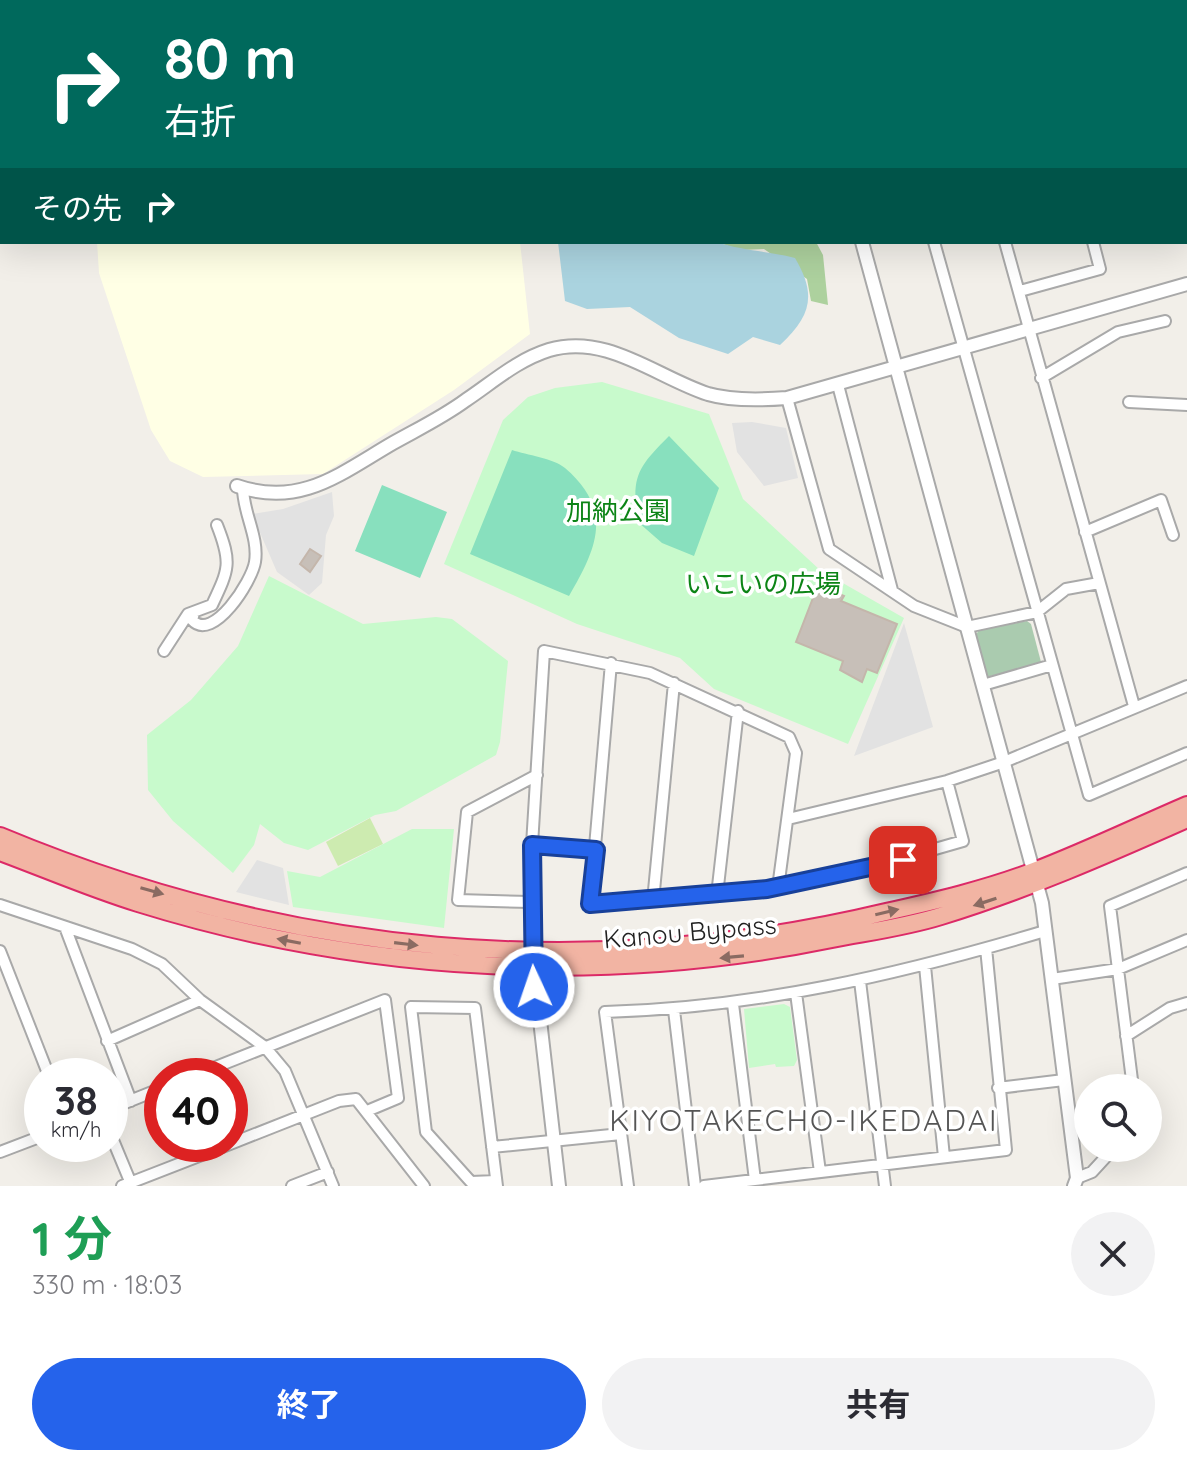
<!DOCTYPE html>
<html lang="ja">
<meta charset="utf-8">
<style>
:root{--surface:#fff;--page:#f2f2f3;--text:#2b2b33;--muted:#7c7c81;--accent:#2563eb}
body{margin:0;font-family:Quicksand,"Noto Sans JP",sans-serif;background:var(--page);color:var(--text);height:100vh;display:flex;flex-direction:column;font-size:30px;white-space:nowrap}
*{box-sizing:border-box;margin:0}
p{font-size:26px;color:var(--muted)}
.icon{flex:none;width:44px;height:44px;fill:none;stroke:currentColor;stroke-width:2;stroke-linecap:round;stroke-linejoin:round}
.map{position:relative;height:1186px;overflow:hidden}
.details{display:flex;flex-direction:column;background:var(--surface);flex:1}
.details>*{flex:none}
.top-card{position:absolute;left:0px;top:0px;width:1188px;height:244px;box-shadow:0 8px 32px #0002;background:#00695c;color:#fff;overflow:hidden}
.buttons{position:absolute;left:1074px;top:1074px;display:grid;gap:16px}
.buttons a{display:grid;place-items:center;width:88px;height:88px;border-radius:50%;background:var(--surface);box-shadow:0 8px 32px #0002;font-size:40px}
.speed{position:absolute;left:24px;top:1058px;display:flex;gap:16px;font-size:40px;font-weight:700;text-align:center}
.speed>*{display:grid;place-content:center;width:104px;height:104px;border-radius:50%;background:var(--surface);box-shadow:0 8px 32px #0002;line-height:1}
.speed small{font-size:20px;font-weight:400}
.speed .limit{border:12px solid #d22;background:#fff;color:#111}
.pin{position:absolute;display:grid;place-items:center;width:68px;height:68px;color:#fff;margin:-34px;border-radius:16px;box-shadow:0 4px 12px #0006}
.me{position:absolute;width:88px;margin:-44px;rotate:357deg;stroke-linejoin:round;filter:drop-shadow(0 0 6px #0008)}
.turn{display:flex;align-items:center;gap:28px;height:168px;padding:0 32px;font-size:36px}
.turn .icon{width:104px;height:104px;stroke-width:2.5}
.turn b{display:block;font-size:56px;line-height:68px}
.then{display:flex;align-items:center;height:76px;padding:0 32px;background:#0003;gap:16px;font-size:30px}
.round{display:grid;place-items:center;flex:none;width:84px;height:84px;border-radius:42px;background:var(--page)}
.summary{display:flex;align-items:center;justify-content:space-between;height:136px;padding:0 32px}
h1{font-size:48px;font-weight:700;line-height:60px;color:#1e9e55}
.action{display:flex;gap:16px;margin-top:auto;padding:16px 32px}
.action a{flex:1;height:92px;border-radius:48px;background:var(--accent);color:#fff;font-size:32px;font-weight:700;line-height:92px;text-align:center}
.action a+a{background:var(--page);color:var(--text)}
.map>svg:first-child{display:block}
.education{fill:#ffffe5}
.grass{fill:#cdebb0}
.forest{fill:#add19e}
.cemetery{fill:#aacbaf}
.park{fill:#c8facc}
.pitch{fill:#88e0be}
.parking{fill:#e2e2e2}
.water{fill:#aad3df}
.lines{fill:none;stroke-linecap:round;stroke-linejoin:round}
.river{stroke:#aad3df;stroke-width:22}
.building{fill:#c7bfb8;stroke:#c4b6ab;stroke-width:2}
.minor-casing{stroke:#a9a9a9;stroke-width:14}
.tertiary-casing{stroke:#a9a9a9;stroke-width:16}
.trunk-casing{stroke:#dc2a67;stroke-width:20}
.minor{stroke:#fff;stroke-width:10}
.tertiary{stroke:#fff;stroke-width:12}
.trunk{stroke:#f2b4a3;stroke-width:16}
.oneway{fill:#8a6b62}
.route-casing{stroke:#184099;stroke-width:20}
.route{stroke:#2563eb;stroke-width:14}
.labels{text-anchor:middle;stroke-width:7;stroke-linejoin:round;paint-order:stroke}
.park-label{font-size:26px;fill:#0c8416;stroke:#fff}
.street-label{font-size:26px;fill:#222;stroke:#fff}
.quarter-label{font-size:30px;letter-spacing:2px;fill:#555;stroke:#fff}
</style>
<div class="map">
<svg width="1187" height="1186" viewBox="0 0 1187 1186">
<rect width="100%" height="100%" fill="#f2efe9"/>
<path class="education" d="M97,242H520L530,334L454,390L323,474L203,477L170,461L151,430L99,273Z"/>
<path class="grass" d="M370,818L383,844L338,866L326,842Z"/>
<path class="forest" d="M717,242H816L823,255L828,305L811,301L807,279L764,249L740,250Z"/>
<path class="cemetery" d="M1027,621L1031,624L1041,662L987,677L975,636L979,630Z"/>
<path class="park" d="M602,382L709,414L743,499L820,570L904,618L848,744L714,689L680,658L577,624L444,564L503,420L528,397L555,388Z
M269,576L363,624L436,617L452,619L508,661L500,742L496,755L396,811L375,815L308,850L284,843L260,824L254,845L233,873L173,821L148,790L147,735L191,700L238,646Z
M412,829H454L444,928L293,907L287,871L320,877Z
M784,1004L790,1007L797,1060L794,1066L776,1067L775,1064L749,1068L744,1009Z"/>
<path class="pitch" d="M669,436L719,488L694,556L662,543L638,522C631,477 637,468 669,436Z
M512,450C527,455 553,458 565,468C615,511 596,549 569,596L470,554Z
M382,485L447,512L420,578L355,551Z"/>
<path class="parking" d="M752,422L786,428L798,478L764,486L737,452L732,423Z
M332,492L334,516L326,535L322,583L309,595L277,572L252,514L283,509Z
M904,623L933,727L854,756Z
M257,860L283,868L289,905L236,892Z"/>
<path class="water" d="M558,242H717C743,251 769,251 795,258C817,295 811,316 780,345L753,337L728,354L679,338L630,307L587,309L565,301Z"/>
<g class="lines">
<path class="river" d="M39,2V0
M0,173L2,171"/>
</g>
<path class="building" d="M310,549L321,556L310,572L300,564Z
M818,585L844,596L841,601L897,624L877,673L867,669L862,682L840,670L843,661L796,642Z"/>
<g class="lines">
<g class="minor-casing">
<path id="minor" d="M454,0L462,2
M533,0L534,2
M596,0L597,2
M668,0V2
M732,0L733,2
M838,0V2
M901,0L902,2
M934,242L1089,795L1187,753
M1005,242L1134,706
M1020,291L1100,269L1093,242
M1041,378L1118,332L1165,321
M838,385L892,590
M787,398L829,549L914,606L967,627L1037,612L1066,589L1099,583
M1129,402L1187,405
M1085,532L1161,500L1173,535
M194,613L192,620C213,643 252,581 255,562C259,537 243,513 243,488
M164,651L188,614L212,605C229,569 232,563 217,525
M611,663L590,904C721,898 838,879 963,841L947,781
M983,685L1052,665
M788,819L947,781L1004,762L1187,686
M532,845L596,850
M717,895L738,711
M653,901L674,683
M530,902L458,900L467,812L537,775
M0,905L132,949L162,964L200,1000L265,1047L285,1071L333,1186
M65,927L131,1101
M0,951L49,1076
M532,952V845L544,651L650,673L789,737L796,753L778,888
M925,966L944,1157
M1052,979L1118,969L1187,940
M860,981L885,1186
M796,993L820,1172
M733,1004L755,1180
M674,1010L695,1186
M1126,1036L1170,1008L1187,1003
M107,1041L200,1000
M193,1076L385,1000L398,1098L367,1111
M998,1088L1064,1080
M1133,1088L1110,906L1187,873
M110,1109L162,1088
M110,1133L132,1186
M230,1144L339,1101L356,1099L424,1186
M492,1147L621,1134
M0,1152L42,1136
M1077,1178L1092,1172L1114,1148
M496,1181L471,1182L426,1132L411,1007L475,1008L497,1186
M122,1186L230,1144
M292,1186L328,1172
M628,1186L605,1012C756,1008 901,974 1045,931
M704,1186L1006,1150L986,948"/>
</g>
<g class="tertiary-casing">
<path id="tertiary" d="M795,0L796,2
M1173,0V2
M1186,224L1187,231
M862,242L1042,903L1077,1178L1074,1186
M237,486C301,508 341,473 393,443C418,429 443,417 466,400C493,382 517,360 549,350C607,333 656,377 708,394C732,401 762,400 787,398L1187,284
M533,959L559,1186"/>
</g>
<g class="trunk-casing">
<path id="trunk" d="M0,836C285,955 585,984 886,912C936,901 987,889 1034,871C1086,851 1136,827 1187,805
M0,852C46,869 92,889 138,903C363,973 603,986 832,939C868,932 906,927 941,916C1026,890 1106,855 1187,819"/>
</g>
<use href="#minor" class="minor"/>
<use href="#tertiary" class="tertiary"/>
<use href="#trunk" class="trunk"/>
</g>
<defs><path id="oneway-solid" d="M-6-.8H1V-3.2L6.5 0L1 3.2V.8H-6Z" transform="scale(2)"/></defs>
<g class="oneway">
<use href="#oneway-solid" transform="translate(152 891) rotate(16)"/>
<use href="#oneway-solid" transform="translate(985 902) rotate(162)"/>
<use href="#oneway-solid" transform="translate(887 912) rotate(-13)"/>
<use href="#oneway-solid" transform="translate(289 941) rotate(-169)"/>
<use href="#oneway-solid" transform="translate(406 944) rotate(7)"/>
<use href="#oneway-solid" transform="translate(732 957) rotate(175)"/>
</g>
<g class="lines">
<g class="route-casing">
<path id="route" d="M534,987L532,845L596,850L590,904L767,889L903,860"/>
</g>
<use href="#route" class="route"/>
</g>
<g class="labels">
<g class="park-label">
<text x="618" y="520">加納公園</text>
<text x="763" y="593">いこいの広場</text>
</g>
<g class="street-label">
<text transform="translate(690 932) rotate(-5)" y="9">Kanou Bypass</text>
</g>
<g class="quarter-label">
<text x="804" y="1131">KIYOTAKECHO-IKEDADAI</text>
</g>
</g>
</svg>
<div class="buttons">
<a><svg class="icon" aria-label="search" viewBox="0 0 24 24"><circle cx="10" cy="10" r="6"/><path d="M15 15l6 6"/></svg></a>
</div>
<div class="speed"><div>38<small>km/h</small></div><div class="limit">40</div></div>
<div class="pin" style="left:903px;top:860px;background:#d93025"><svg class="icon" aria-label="arrive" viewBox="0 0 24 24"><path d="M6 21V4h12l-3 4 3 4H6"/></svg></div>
<svg class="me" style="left:534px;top:987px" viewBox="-20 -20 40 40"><circle r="17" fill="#2563eb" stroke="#fff" stroke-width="3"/><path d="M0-11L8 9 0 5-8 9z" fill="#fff"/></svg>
<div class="top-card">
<div class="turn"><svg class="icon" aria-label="right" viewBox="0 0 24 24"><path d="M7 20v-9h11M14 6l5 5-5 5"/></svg><div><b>80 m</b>右折</div></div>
<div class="then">その先<svg class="icon" aria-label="right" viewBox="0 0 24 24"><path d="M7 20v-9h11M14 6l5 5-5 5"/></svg></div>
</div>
</div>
<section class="details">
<div class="summary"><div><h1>1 分</h1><p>330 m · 18:03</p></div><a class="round"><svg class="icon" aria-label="close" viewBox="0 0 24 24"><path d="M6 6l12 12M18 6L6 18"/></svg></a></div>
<div class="action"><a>終了</a><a>共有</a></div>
</section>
